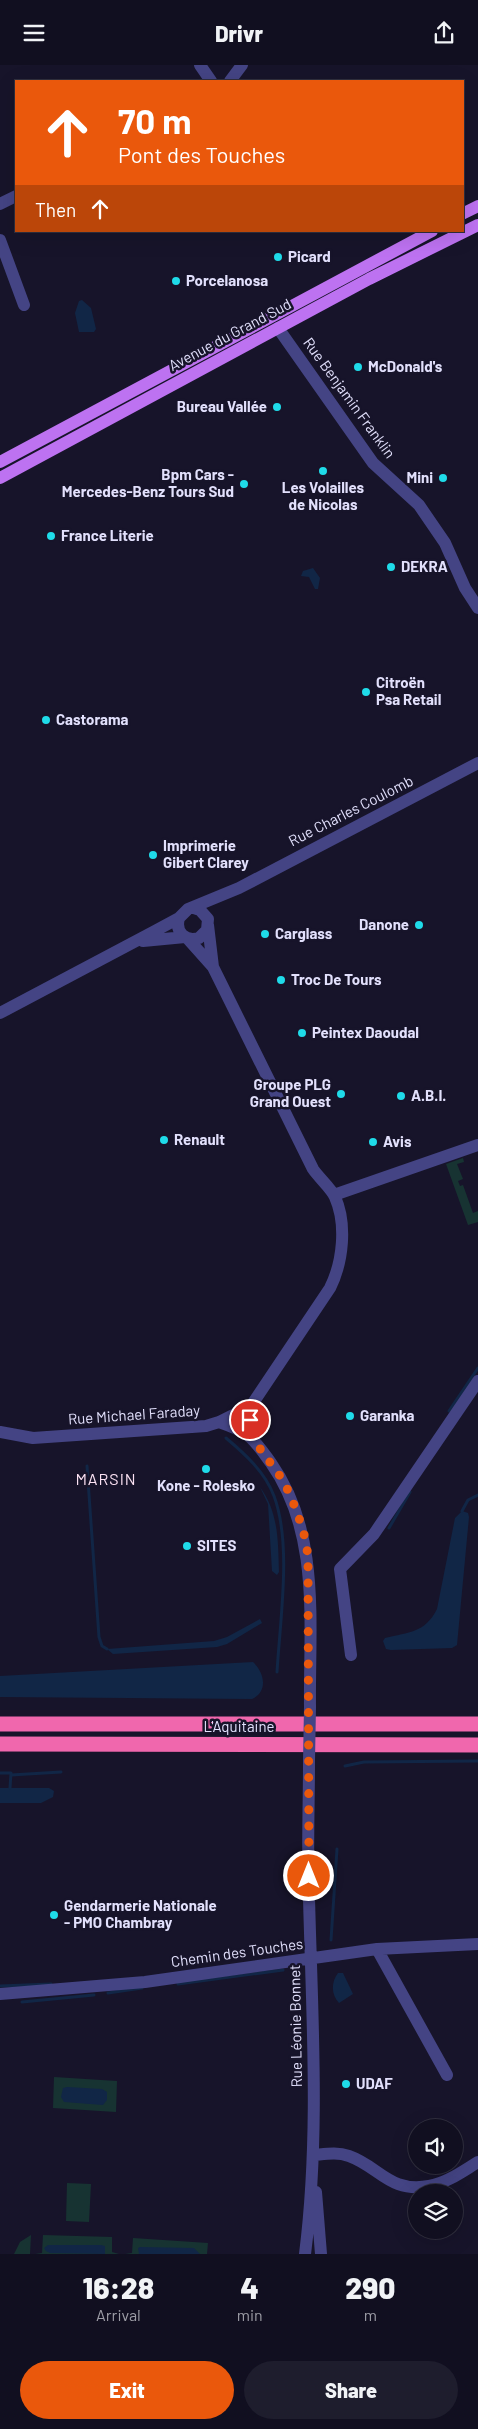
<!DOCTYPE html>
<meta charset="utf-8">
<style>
:root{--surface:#110f20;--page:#1e1d2d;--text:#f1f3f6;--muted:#9c9ca5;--line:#302f3e;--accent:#ea580c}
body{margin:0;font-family:Barlow,sans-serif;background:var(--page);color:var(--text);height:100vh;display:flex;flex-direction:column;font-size:19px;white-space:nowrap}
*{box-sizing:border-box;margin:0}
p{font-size:16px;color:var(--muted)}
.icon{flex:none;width:28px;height:28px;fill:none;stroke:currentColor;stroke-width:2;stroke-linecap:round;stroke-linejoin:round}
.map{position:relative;height:2189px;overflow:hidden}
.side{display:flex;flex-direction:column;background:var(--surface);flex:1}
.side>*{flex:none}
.hud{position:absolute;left:15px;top:15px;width:449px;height:152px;border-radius:0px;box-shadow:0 5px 20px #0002,0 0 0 1px var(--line);background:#ea580c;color:#fff;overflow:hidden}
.buttons{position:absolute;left:408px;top:2054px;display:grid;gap:10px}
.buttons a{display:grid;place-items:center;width:55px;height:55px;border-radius:50%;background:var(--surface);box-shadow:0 5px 20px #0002,0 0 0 1px var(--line);font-size:25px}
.pin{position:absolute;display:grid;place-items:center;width:42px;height:42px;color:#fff;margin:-21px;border:2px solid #fff;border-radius:50%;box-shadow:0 1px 5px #0007}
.me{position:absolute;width:55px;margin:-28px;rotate:0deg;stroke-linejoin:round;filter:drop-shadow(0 0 4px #0008)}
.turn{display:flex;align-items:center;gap:18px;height:105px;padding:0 20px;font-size:22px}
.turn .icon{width:65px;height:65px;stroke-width:2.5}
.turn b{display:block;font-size:35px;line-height:42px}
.then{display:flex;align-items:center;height:48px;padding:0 20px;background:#0003;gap:10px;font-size:19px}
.eta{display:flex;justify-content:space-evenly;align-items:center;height:85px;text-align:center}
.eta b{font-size:30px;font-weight:800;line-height:35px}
.cta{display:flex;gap:10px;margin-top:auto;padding:10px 20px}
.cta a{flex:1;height:58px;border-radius:30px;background:var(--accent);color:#fff;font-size:20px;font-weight:800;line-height:58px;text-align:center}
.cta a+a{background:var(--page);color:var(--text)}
header{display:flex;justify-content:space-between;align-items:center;height:65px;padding:0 20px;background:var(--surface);font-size:22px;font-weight:800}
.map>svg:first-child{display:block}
.green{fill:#173332}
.water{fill:#112646}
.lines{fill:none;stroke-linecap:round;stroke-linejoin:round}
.stream{stroke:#112646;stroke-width:3}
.minor{stroke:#444484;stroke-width:12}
.primary{stroke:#bd72f1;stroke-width:12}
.motorway{stroke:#f067ad;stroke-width:15}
.minor-bridge{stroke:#444484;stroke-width:12}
.route{stroke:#ea580c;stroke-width:9;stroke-dasharray:0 16.2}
.poi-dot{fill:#1fdbe9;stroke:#17142a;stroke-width:2}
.labels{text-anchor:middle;stroke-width:5;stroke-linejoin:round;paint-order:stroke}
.poi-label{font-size:15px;font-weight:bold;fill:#e2e0fc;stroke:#17142a;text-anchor:start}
.street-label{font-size:15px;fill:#e2e0fc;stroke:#17142a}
.neighbourhood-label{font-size:16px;letter-spacing:1px;fill:#fce2f3;stroke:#17142a}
</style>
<header><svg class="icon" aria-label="menu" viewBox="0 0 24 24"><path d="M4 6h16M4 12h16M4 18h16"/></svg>Drivr<svg class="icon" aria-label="share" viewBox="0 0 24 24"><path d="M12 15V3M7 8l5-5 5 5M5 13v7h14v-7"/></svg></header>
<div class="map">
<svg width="478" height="2189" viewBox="0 0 478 2189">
<rect width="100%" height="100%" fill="#17142a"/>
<path class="green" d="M463,1093L464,1097L457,1099L463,1114L458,1116L460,1121L463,1120L473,1148L478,1146V1157L468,1160L446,1099Z
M54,2012L117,2016L116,2047L53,2043Z
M67,2118L91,2119L89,2157L66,2156Z
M31,2170L30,2189H14L20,2177Z
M43,2170L112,2172V2187L119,2189H35L42,2188Z
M133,2173L208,2178L207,2189H125L132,2188Z"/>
<path class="water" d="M82,235L91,243L96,264L94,267H79L75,248L79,236Z
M313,503L320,513L318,524H315L309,512L301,511L303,506Z
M260,1422C279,1448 278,1477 279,1507L277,1510L272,1506L268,1439Z
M462,1446L468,1448L469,1452L457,1580L452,1583L391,1585L386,1584L383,1576L385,1573C409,1567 425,1568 437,1544L455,1453Z
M260,1554L262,1558L227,1579L217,1582L113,1589L107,1584L214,1576L227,1572Z
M253,1597C265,1608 268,1627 252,1634L0,1632V1611Z
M0,1723H49L54,1726L53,1732L41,1738H0Z
M338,1908H343L353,1929L339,1938C331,1930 331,1917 338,1908Z
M67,2022L102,2024L107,2027V2035L103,2040L64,2037L61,2032L63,2023Z
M48,2180H101L105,2181V2189L50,2188L46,2186L44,2183Z
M140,2182L194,2183L200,2189H139L138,2183Z"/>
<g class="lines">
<path class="stream" d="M449,1346L478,1303
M226,1373C245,1389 265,1407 274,1431C292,1479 280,1555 277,1607
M87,1401L99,1572L102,1581L107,1584
M462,1446L468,1435L478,1430
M389,1463L410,1427
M345,1701L364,1697L478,1696
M0,1708H11L10,1723
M11,1710L61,1707
M331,1875L337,1784
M178,1919L283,1905
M0,1921L51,1919
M108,1928L142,1923
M22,1937L94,1930"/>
<path class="minor" d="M200,0L211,16
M230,16L242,0
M0,139L16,131
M0,175L24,240
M278,263L373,398L419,440L445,478L465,523L478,543
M179,853C175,867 185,877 199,873L207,865L208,854L200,845L194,843
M208,860L213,902
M143,876L185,872
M0,948L153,867L179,853L188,844L239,823L478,698
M334,1130L478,1080
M219,1357C251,1368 252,1372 271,1398C321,1469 309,1559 310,1642
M0,1367L33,1373L206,1361L219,1357L251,1341L330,1223C343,1197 347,1159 335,1132C331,1123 319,1113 313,1104L213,902L188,874
M250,1370L251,1341
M351,1590L340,1504L374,1469L478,1316
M377,1884L447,2010
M0,1929L145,1917L377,1884L478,1879
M314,2090C326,2089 337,2087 349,2091C380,2102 389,2128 429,2121C447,2118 463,2106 478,2097
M316,2127L321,2189
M305,2189C320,2070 312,1952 309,1833C307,1788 309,1742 309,1696"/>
<path class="primary" d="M462,149L478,141
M0,397L432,166
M0,413L369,214L478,160"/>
<path class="motorway" d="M0,1659H478
M0,1679L478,1680"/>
<path class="minor-bridge" d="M309,1696L310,1642"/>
</g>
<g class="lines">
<path class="route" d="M250,1355V1370L280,1411L290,1429L303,1464L308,1490L309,1811"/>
</g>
<g class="poi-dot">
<circle cx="278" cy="192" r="5"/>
<circle cx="176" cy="216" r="5"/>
<circle cx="358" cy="302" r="5"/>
<circle cx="277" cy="342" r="5"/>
<circle cx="323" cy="406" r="5"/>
<circle cx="443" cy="413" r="5"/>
<circle cx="244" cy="419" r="5"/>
<circle cx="51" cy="471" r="5"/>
<circle cx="391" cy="502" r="5"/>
<circle cx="366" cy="627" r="5"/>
<circle cx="46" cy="655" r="5"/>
<circle cx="153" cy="790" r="5"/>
<circle cx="419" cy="860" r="5"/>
<circle cx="265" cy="869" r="5"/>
<circle cx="281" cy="915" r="5"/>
<circle cx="302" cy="968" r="5"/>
<circle cx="341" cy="1029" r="5"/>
<circle cx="401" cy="1031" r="5"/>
<circle cx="164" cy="1075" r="5"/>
<circle cx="373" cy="1077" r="5"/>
<circle cx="350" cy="1351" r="5"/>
<circle cx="206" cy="1404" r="5"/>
<circle cx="187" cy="1481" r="5"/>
<circle cx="54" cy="1850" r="5"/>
<circle cx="346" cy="2019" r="5"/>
</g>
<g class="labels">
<g class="poi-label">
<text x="288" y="197">Picard</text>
<text x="186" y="221">Porcelanosa</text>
<text x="368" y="307">McDonald's</text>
<text x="267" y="347" text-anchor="end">Bureau Vallée</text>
<text x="234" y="415" text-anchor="end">Bpm Cars -<tspan x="234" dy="17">Mercedes-Benz Tours Sud</tspan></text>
<text x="433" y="418" text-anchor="end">Mini</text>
<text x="323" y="428" text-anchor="middle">Les Volailles<tspan x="323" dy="17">de Nicolas</tspan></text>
<text x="61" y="476">France Literie</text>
<text x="401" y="507">DEKRA</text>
<text x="376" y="623">Citroën<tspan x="376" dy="17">Psa Retail</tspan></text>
<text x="56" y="660">Castorama</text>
<text x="163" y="786">Imprimerie<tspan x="163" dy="17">Gibert Clarey</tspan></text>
<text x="409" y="865" text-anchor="end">Danone</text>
<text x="275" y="874">Carglass</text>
<text x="291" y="920">Troc De Tours</text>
<text x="312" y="973">Peintex Daoudal</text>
<text x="331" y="1025" text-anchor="end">Groupe PLG<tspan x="331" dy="17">Grand Ouest</tspan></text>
<text x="411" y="1036">A.B.I.</text>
<text x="174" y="1080">Renault</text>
<text x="383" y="1082">Avis</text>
<text x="360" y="1356">Garanka</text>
<text x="206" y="1426" text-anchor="middle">Kone - Rolesko</text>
<text x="197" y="1486">SITES</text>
<text x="64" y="1846">Gendarmerie Nationale<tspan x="64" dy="17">- PMO Chambray</tspan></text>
<text x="356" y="2024">UDAF</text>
</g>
<g class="street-label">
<text transform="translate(230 270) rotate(-28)" y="5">Avenue du Grand Sud</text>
<text transform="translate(349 333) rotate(54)" y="5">Rue Benjamin Franklin</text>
<text transform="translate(351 746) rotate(-27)" y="5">Rue Charles Coulomb</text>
<text transform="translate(134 1350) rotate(-4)" y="5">Rue Michael Faraday</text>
<text x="239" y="1667">L'Aquitaine</text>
<text transform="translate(237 1888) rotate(-8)" y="5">Chemin des Touches</text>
<text transform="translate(296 1961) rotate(-91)" y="5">Rue Léonie Bonnet</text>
</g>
<g class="neighbourhood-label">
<text x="106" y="1420">MARSIN</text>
</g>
</g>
</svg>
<div class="buttons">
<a><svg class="icon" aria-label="sound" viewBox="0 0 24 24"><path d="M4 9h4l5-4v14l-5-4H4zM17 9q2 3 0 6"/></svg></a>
<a><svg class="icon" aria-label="layers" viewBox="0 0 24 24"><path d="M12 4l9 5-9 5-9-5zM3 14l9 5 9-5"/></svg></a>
</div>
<div class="pin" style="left:250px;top:1355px;background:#d93025"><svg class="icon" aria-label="arrive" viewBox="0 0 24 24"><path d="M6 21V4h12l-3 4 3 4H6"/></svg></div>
<svg class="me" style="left:309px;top:1811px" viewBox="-20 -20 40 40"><circle r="17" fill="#ea580c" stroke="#fff" stroke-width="3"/><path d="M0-11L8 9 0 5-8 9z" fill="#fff"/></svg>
<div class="hud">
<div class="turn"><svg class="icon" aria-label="ahead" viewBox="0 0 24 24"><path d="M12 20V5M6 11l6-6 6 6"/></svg><div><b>70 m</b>Pont des Touches</div></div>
<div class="then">Then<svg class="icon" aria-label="ahead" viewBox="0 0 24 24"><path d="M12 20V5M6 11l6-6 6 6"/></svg></div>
</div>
</div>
<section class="side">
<div class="eta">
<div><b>16:28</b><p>Arrival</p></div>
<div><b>4</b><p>min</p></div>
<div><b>290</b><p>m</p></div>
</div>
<div class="cta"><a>Exit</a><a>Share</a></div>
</section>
